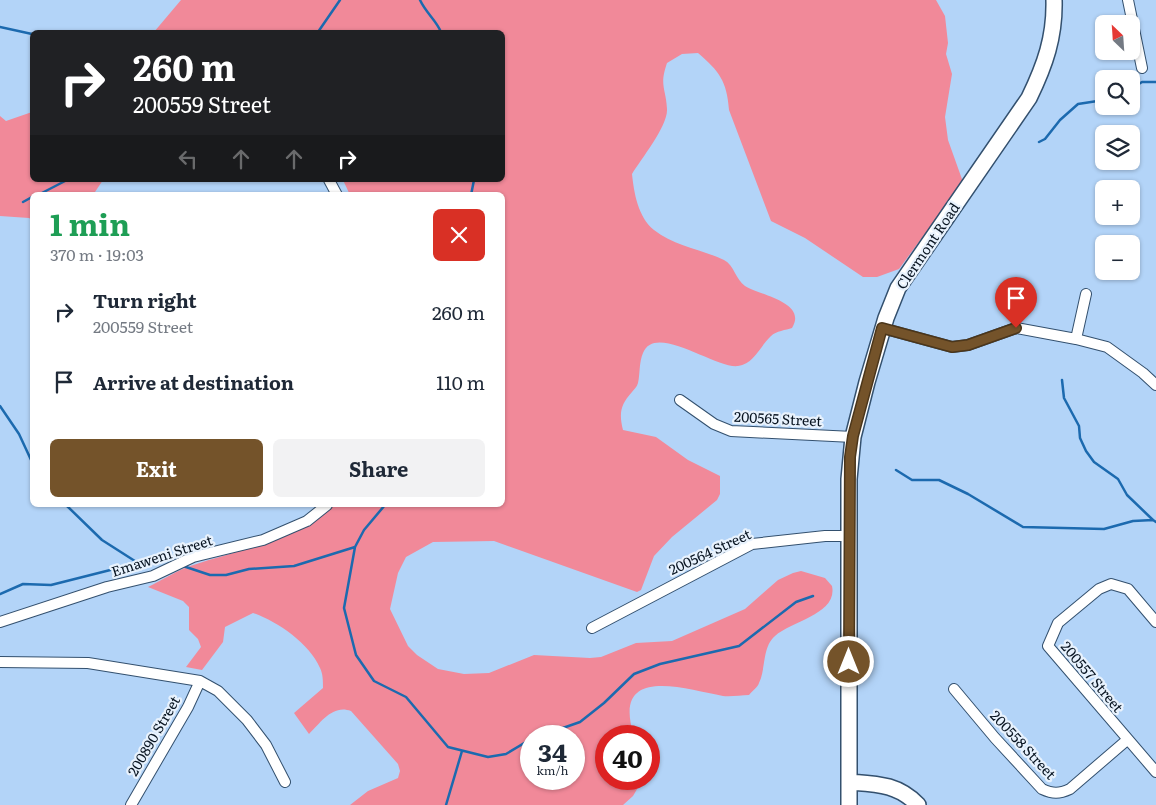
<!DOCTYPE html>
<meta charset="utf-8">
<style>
:root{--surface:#fff;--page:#f2f2f3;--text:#1f2937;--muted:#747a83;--accent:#74532a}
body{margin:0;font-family:Literata,serif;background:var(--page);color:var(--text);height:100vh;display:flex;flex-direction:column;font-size:19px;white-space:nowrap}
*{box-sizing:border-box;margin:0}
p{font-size:16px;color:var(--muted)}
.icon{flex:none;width:28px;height:28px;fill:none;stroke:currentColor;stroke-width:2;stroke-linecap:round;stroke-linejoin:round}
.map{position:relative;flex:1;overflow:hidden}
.side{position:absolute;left:30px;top:192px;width:475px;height:315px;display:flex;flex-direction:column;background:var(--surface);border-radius:8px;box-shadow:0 1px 4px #0004}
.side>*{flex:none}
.hud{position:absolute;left:30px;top:30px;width:475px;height:152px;border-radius:8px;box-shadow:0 1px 4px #0004;background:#202124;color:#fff;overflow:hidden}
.needle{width:32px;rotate:335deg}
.controls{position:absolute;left:1095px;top:15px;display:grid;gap:10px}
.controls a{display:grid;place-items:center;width:45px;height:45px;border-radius:8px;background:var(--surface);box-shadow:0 1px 4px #0004;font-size:25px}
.speed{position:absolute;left:520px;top:725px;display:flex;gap:10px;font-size:25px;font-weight:700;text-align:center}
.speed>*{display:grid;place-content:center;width:65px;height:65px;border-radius:50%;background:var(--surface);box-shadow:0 1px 4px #0004;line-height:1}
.speed small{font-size:12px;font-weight:400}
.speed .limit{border:8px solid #d22;background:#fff;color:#111}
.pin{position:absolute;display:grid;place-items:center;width:42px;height:42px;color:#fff;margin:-51px -21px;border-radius:50% 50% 50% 0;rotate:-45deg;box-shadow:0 0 5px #0007}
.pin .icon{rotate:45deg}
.me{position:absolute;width:55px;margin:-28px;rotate:0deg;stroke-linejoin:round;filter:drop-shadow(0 0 4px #0008)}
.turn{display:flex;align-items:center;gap:18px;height:105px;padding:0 20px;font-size:22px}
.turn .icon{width:65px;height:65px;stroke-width:2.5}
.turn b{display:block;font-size:35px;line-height:42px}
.lanes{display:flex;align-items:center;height:48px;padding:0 20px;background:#0003;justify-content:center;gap:25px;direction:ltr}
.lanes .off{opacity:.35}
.round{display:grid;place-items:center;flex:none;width:52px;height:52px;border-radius:8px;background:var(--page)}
.headline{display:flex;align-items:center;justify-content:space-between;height:85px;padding:0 20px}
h1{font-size:30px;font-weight:700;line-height:38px;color:#1e9e55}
.primary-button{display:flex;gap:10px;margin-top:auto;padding:10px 20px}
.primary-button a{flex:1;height:58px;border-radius:8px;background:var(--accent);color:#fff;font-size:20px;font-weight:700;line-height:58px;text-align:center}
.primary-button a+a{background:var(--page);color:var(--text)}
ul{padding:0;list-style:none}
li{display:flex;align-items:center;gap:15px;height:70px;padding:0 20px}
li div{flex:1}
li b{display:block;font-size:19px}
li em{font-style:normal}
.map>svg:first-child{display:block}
.green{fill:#f18999;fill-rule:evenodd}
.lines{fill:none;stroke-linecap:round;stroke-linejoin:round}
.stream{stroke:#1c6aaf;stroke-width:2.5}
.street-casing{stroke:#33506e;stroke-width:12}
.secondary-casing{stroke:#33506e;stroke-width:18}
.street{stroke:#fff;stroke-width:10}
.secondary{stroke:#fff;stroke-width:15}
.route-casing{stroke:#4b361b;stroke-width:12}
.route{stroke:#74532a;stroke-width:9}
.labels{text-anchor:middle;stroke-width:4.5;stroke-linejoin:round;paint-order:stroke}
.street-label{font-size:14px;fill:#081421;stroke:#e8f2fd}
</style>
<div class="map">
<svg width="1156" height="805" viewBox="0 0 1156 805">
<rect width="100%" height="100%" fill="#b3d4f8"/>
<path class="green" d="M181,0H936L945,16L948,43L946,54L952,74L945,117L948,140L963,182L899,269L877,277H863L805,238L771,221L729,110C727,81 719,71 698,53L682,54L667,63C659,86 666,88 667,109C668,126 641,159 632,174C634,193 638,217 654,230C674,246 701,249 724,260C734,265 736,280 745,286C759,295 808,302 792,328C786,330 776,331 771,336C760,346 754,364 738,366C716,369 655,322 643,353C639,362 640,374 638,383C637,387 634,389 632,392C620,405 619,414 623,430L656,437L688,460L720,476V494L717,500L672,537L654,556L641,590L637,592L494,541L433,542L406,557L398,573L390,609L408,646L417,655L438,669L464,674L489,673L534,655L590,658L601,657L636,643L672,641L745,609L778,580L793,573L801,571L825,578L832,586C838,614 792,621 775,636C762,647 766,669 759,683C758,687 752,691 749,695C741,695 731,697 723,696C684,689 611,664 634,736H606V779H643L633,796L623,805H350L368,791L398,778L400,771L398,764L351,711C333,704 321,722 309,734L294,713L323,688C323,681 323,674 320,668C309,643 278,622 253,613L225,627L223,642L202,670L186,667L201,647L198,639L189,630V607L183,601L148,587C160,581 173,573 185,568C223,553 309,538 332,505H502V195H350L343,180H502V32H154ZM531,736H574V779H531Z
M32,112V180H103L93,195H32V220L29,218L0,216V116L6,121Z"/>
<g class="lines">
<path class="stream" d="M420,0C426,13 436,20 441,32
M0,27L32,34
M318,32L340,0
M1131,89L1142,82H1156
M1039,142L1045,139L1060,120L1078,104L1104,100
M38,195L67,180
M471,195L474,180
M23,202L32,197
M1062,380L1064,398L1079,426L1080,438L1086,451L1094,462L1118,479L1127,495L1153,520
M0,406L19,434L32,462
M896,470L912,480H939L968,494L1023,527L1104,529L1133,521L1153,520L1156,522
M66,505L102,540L138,563
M385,505L364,530L355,547L344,608L356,655L374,681L406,697L448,747L488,757L506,754L531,739
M183,566L210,575H226L249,569L294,566L355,547
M0,594L23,584L51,585L138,563L169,560L173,562
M540,736L580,722L604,703L634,674L660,664L739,646L796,602L813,596
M446,805L462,751"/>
<g class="street-casing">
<path id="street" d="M1128,0L1142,68
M329,180L337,195
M882,328L952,347L968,345L1016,328L1076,339L1107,347L1143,373L1156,385
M1076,339L1086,294
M680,400L714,424L731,431L853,437
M0,622L107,587L153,576L193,557L263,540L307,521L327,505
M1156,622L1128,589L1111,584L1099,589L1058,623L1048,646L1156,772
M592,628L752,544L825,536H850
M0,662L88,663L200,681L218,691L247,720L266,745L285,782
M954,689L995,738L1042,789C1053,794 1059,794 1070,789L1127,740
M131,805L188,707L200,681"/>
</g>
<g class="secondary-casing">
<path id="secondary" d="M850,782C877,784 898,784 918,805
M849,805V479L853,437L867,382L886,318L898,288L1029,98C1045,65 1055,37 1054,0"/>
</g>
<use href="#street" class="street"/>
<use href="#secondary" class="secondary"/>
</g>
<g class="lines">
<g class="route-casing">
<path id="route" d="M849,662L850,457L853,436L882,328L952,347L968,345L1016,328"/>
</g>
<use href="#route" class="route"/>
</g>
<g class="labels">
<g class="street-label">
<text transform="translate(928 246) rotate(-56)" y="5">Clermont Road</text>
<text transform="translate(778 419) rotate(3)" y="5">200565 Street</text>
<text transform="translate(710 552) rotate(-25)" y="5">200564 Street</text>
<text transform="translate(162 556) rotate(-18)" y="5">Emaweni Street</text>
<text transform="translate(1092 677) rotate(50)" y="5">200557 Street</text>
<text transform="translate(154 736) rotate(-60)" y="5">200890 Street</text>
<text transform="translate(1023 745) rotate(47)" y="5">200558 Street</text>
</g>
</g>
</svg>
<div class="controls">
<a><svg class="needle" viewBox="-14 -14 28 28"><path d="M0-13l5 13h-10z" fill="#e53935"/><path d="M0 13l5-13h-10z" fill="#747a83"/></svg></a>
<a><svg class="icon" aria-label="search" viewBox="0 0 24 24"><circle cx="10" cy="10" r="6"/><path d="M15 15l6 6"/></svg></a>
<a><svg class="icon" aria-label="layers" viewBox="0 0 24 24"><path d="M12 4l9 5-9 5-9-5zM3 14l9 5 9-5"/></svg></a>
<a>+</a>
<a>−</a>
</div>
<div class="speed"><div>34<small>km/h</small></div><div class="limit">40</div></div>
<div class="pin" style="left:1016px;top:328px;background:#d93025"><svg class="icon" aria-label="arrive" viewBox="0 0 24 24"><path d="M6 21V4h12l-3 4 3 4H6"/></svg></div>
<svg class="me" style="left:849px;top:662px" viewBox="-20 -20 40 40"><circle r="17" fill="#74532a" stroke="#fff" stroke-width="3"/><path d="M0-11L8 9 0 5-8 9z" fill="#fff"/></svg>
<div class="hud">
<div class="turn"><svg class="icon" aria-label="right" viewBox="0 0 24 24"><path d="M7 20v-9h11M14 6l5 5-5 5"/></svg><div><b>260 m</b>200559 Street</div></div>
<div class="lanes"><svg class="icon off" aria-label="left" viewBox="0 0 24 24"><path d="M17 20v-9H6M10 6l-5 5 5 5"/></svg><svg class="icon off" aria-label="ahead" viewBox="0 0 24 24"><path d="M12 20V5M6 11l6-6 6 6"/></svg><svg class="icon off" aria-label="ahead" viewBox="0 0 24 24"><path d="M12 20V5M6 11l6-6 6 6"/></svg><svg class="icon" aria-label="right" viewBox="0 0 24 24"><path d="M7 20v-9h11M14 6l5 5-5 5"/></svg></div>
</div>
<section class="side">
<div class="headline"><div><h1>1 min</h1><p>370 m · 19:03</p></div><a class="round" style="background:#d93025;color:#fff"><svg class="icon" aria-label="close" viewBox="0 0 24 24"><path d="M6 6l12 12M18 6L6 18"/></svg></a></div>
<ul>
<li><svg class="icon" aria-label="right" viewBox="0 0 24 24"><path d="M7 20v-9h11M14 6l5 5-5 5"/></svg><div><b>Turn right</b><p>200559 Street</p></div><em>260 m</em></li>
<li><svg class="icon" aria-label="arrive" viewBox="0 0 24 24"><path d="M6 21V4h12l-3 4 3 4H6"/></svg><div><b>Arrive at destination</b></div><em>110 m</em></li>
</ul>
<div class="primary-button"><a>Exit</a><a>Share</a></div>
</section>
</div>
